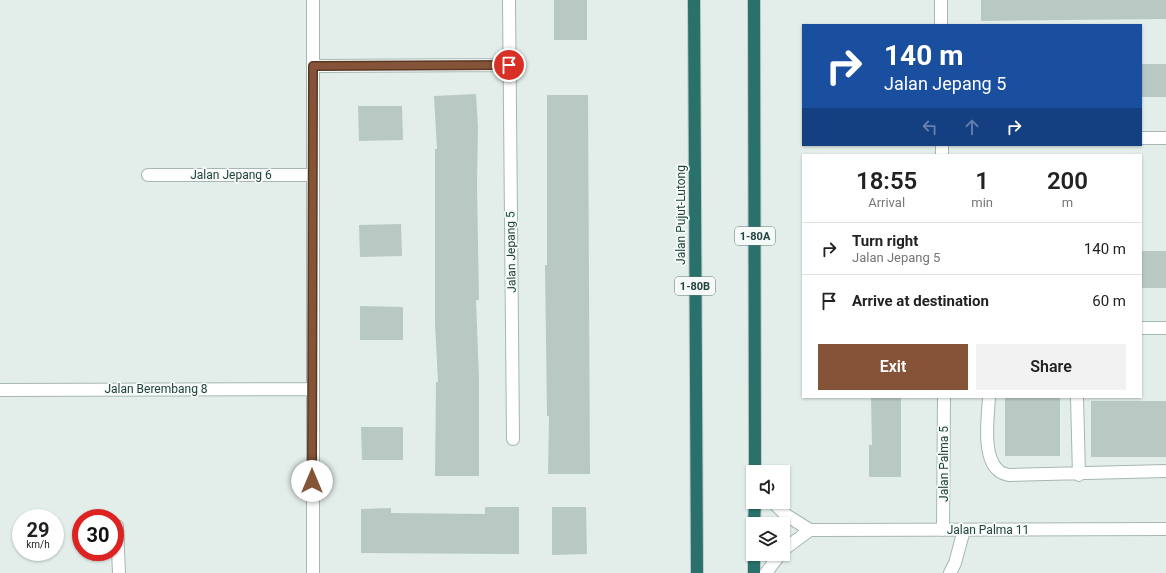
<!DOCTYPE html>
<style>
:root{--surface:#fff;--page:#f2f2f2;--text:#222;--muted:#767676;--line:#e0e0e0;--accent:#855438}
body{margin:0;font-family:Roboto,sans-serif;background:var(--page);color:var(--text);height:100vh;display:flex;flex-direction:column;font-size:15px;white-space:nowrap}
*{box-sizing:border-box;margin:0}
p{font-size:13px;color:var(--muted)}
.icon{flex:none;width:22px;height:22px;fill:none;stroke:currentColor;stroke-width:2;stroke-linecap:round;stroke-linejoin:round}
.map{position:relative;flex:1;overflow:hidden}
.sheet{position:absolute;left:802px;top:154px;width:340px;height:244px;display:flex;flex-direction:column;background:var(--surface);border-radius:0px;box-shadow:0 1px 3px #0004}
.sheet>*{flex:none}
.guide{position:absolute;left:802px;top:24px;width:340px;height:122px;border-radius:0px;box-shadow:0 1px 3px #0004;background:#1a4fa0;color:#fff;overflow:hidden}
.buttons{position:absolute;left:746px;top:465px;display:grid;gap:8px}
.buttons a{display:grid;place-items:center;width:44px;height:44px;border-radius:0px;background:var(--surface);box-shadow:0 1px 3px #0004;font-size:20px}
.speed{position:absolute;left:12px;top:509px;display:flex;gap:8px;font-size:20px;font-weight:700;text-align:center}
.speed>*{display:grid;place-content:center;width:52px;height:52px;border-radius:50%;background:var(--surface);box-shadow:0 1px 3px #0004;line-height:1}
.speed small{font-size:10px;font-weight:400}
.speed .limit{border:6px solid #d22;background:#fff;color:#111}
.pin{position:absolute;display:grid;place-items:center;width:34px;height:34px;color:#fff;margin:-17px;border:2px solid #fff;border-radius:50%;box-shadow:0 1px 4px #0007}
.me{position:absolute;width:44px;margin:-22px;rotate:0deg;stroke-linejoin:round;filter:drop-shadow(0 0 3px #0008)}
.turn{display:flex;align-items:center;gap:14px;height:84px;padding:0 16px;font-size:18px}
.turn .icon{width:52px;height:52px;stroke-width:2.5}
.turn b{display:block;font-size:28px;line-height:34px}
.lanes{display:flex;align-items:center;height:38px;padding:0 16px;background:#0003;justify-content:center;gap:20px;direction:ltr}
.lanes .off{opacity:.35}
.eta{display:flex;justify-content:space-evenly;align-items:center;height:68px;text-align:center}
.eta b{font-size:24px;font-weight:600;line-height:28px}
.action{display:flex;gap:8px;margin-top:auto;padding:8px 16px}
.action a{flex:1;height:46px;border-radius:0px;background:var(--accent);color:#fff;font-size:16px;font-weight:600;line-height:46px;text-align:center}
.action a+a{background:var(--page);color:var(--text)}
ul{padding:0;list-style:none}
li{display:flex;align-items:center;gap:12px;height:52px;padding:0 16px;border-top:1px solid var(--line)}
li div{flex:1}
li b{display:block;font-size:15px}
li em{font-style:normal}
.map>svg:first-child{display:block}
.building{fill:#b8c9c4}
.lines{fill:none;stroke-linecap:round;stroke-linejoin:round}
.minor-casing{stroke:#a5b7b3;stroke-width:14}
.highway-casing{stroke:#c1cac9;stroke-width:14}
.minor{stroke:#fff;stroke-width:12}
.highway{stroke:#2a716b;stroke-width:12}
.route-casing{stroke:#563724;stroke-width:10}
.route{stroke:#855438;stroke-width:7}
.labels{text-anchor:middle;stroke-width:3.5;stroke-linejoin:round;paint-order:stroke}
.shield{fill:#f5faf8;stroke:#617975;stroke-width:1}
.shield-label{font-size:11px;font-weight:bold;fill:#21423d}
.street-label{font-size:12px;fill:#21423d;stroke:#f5faf8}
</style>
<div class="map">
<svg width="1166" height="573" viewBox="0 0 1166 573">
<rect width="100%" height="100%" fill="#e3eeeb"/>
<path class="building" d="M554,0H587V40H554Z
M981,0H1166V19L981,21Z
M1141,64H1166V97H1141Z
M476,94L478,127L477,185L479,300H476L479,378V476H435L436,382H438L435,324V149H437L434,96Z
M547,95H588L590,474H548L549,416H547L545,265H547Z
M358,106H402L403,140L359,141Z
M401,224L402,256L360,257L359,225Z
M1141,251H1166V288H1141Z
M360,306L403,307V340H360Z
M871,397H901V477H869V445H872Z
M1005,397H1060V456H1005Z
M1091,401H1166V457H1091Z
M361,427H403V460H362Z
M485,507H519V554L361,553V509L391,508V513L485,514Z
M552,507H586L587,554L552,555Z"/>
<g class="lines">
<g class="minor-casing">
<path id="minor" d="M313,0V573
M509,0L513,439
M941,0V25
M313,66L509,65
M1141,138H1166
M942,145V155
M148,175H313
M1141,328H1166
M0,390L312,389
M989,397C988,417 982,456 998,470C1000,473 1005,474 1009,475L1166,471
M1077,397L1079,475
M773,502L786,515L810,530
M117,526L119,573
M810,530L1166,529
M943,530L944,397
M783,550L810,530
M766,573L780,554
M950,573L955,563L964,530"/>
</g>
<g class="highway-casing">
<path id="highway" d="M694,0L697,573
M754,0L755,472
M754,524L755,502
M754,573V554"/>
</g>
<use href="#minor" class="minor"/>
<use href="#highway" class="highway"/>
</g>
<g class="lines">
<g class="route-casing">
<path id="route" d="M312,481L313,66L509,65"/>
</g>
<use href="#route" class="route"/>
</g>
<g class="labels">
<g class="shield">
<rect x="735" y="227" width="40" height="18" rx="3"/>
<rect x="675" y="277" width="40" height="18" rx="3"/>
</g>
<g class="shield-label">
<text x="755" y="240">1-80A</text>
<text x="695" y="290">1-80B</text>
</g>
<g class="street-label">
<text x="231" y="179">Jalan Jepang 6</text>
<text transform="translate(681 215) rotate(-90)" y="4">Jalan Pujut-Lutong</text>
<text transform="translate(511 252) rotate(-91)" y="4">Jalan Jepang 5</text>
<text x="156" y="393">Jalan Berembang 8</text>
<text transform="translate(944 464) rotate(-90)" y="4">Jalan Palma 5</text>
<text x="988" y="534">Jalan Palma 11</text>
</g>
</g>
</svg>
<div class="buttons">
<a><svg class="icon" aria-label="sound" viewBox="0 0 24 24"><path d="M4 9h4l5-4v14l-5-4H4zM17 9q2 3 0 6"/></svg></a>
<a><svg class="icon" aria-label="layers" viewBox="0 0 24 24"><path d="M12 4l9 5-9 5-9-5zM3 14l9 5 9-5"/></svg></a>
</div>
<div class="speed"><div>29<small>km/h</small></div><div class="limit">30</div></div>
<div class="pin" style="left:509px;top:65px;background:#d93025"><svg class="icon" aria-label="arrive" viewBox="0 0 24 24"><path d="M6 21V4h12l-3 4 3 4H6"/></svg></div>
<svg class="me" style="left:312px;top:481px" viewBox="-20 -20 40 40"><circle r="19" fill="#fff"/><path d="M0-13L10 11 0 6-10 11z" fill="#855438"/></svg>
<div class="guide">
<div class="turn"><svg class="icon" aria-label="right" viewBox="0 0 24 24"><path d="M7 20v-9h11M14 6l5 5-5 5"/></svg><div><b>140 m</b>Jalan Jepang 5</div></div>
<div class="lanes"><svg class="icon off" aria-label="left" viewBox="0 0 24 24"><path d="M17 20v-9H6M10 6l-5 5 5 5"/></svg><svg class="icon off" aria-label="ahead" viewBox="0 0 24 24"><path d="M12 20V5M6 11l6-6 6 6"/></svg><svg class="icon" aria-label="right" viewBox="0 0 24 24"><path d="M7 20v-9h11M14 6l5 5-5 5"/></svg></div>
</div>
<section class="sheet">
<div class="eta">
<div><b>18:55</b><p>Arrival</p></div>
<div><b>1</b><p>min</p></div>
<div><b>200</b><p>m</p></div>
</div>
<ul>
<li><svg class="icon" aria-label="right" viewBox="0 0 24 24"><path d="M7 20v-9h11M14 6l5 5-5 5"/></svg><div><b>Turn right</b><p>Jalan Jepang 5</p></div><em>140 m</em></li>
<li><svg class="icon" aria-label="arrive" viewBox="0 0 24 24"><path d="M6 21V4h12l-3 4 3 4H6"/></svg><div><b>Arrive at destination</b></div><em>60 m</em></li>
</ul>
<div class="action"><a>Exit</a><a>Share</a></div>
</section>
</div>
